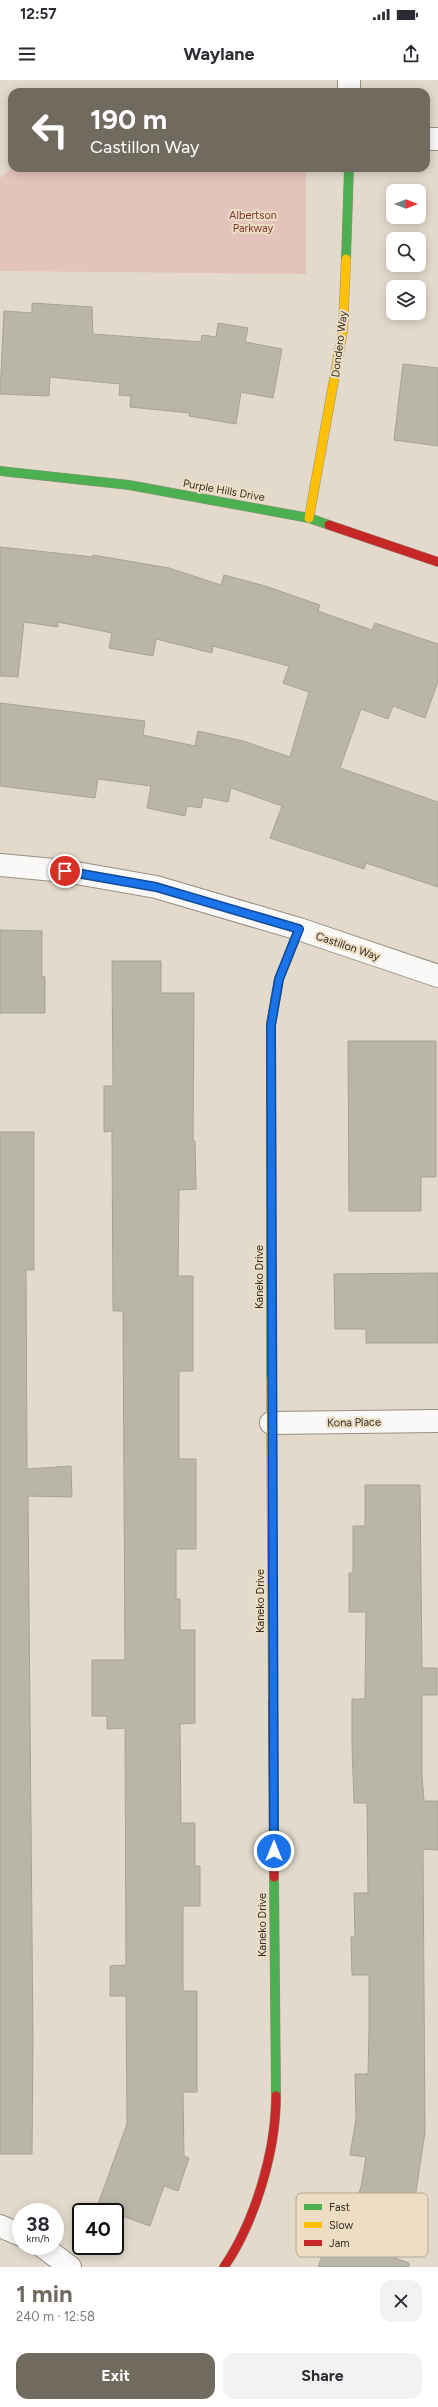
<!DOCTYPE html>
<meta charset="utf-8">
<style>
:root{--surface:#fff;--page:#f2f2f3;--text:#2b2b33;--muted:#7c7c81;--accent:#716a5e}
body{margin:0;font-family:Figtree,sans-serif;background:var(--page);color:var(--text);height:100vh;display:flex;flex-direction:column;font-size:15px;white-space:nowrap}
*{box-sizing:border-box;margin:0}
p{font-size:13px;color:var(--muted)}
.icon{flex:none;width:22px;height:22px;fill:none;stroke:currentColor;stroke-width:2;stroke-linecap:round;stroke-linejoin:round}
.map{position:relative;height:2187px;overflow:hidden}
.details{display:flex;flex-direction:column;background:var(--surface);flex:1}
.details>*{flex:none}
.top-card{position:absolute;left:8px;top:8px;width:422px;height:84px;border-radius:12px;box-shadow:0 2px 10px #0003;background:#716a5e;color:#fff;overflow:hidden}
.needle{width:26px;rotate:90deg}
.fabs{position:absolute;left:386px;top:104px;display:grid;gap:8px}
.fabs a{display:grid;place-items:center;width:40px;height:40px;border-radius:8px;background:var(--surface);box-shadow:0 2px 10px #0003;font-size:20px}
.speed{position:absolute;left:12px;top:2123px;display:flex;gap:8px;font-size:20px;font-weight:700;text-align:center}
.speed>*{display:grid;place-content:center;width:52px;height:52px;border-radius:50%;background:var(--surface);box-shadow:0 2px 10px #0003;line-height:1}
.speed small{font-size:10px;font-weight:400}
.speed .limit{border:2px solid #111;border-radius:6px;background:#fff;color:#111}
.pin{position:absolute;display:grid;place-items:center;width:34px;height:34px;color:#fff;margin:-17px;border:2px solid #fff;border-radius:50%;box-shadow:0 1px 4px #0007}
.me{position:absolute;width:44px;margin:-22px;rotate:0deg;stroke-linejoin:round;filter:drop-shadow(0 0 3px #0008)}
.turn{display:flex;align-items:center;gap:14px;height:84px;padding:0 16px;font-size:18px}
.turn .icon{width:52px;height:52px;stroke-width:2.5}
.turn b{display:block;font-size:28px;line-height:34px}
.round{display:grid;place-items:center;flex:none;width:42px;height:42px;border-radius:12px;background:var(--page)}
.headline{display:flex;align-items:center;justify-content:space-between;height:68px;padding:0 16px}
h1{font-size:24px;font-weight:700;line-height:30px;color:var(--accent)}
.button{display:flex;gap:8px;margin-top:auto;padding:8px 16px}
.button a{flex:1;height:46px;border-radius:12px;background:var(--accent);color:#fff;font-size:16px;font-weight:700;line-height:46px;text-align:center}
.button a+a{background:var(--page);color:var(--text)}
.status{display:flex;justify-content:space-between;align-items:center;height:28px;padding:0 20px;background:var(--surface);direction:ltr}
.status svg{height:11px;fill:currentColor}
header{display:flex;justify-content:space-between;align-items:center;height:52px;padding:0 16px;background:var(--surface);font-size:18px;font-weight:700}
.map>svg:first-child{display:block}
.green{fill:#e4c3ba}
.building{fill:#bab6a7;stroke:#a6a297}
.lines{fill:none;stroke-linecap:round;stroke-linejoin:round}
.street-casing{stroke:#969085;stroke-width:24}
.fast-casing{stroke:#969085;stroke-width:10}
.slow-casing{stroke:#969085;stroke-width:10}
.jam-casing{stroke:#969085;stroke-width:10}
.street{stroke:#fbf9f7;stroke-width:22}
.fast{stroke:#4caf50;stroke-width:9}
.slow{stroke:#ffc107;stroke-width:9}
.jam{stroke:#c62828;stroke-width:9}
.route-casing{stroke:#114b97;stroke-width:10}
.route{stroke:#1a73e8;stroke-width:7}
.labels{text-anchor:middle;stroke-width:4;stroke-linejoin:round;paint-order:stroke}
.park-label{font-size:11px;fill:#7f3837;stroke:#ecddc3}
.street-label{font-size:11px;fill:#332d23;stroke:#ecddc3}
.key{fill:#ecddc3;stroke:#b4a893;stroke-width:1}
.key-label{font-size:11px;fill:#332d23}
</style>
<div class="status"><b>12:57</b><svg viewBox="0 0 49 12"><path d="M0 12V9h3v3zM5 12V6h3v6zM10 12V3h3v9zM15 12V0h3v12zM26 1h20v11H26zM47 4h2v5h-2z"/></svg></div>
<header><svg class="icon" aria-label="menu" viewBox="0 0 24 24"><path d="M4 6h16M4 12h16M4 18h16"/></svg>Waylane<svg class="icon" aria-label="share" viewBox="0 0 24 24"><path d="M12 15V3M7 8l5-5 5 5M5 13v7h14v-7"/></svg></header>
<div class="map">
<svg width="438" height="2187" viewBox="0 0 438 2187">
<rect width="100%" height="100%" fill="#e3dacc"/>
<path class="green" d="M12,88H306V194L0,191V98Z"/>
<path class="building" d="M32,223L92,227L93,254L201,262L202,255L216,257L218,243L248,248L245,262L282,269L273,318L241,312L236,344L189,336L190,333L130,327L131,316L119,315L120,304L50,297L49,316L0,314L4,231L32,233Z
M403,284L438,288V366L394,360Z
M0,467L93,477V475L169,488L221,505L224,495L265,506L320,525L318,531L372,550L375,543L438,564V601L425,638L393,626L388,639L361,629L340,688L438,722V807L366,783L364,789L270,758L282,726L231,708L228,722L203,717L201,728L187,726L185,736L147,728L151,706L98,699L95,718L0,706V623L145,641L143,655L195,666L198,651L243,661L290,677L309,612L283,603L289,586L213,566L212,573L156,559L153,576L109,568L112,553L58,542V547L24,542L18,597L0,596Z
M0,850L42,851V897H45V933H0Z
M112,881H161V913H194L193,1061H195L196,1109L179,1110L178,1196H193V1291H179V1379H196V1469H176V1519H180V1550H195V1643L180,1644L181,1743H195V1786H200V1826H183V1911H197V2012H183L184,2076L189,2078L178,2111L164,2106L150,2146L97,2127L127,2044L126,1916H110V1886L126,1885L125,1648L107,1649V1636H92V1580H125L123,1231H113L112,1051L104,1052V1006H113Z
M348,961H436V1097H421V1131H349Z
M0,1052H34V1190H26L27,1389L71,1386L72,1417L28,1416L33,1960L32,2074H0Z
M438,1193V1263H366V1249H335L334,1194Z
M365,1405H420L422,1588H437V1615H422V1695L424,1721H438V1770L423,1769L425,2052L414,2125L395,2178L409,2183V2187H318L330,2155L342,2159L361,2107L366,2077L350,2075L356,2039L355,1994H368L369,1950V1895H352L351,1857H355L354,1813H368L367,1723H354L352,1666V1619H365L366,1532H349V1493H353V1446H365Z"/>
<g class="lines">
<g class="street-casing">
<path id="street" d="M349,0V12
M426,59H438
M0,785L65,791L156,807L299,849L438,896
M271,1343L438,1341
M0,2146L21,2155
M42,2166L70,2187"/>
</g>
<g class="fast-casing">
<path id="fast" d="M346,179L349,88
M0,391L129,405L309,438L329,445
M271,1299V945L279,899L299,849
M274,1797L276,2016"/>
</g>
<g class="slow-casing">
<path id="slow" d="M309,438L343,250L346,179
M271,1299L273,1620"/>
</g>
<g class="jam-casing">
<path id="jam" d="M329,445L438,482
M273,1620L274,1797
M224,2187C255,2142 276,2071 276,2016"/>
</g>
<use href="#street" class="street"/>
<use href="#fast" class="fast"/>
<use href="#slow" class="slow"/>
<use href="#jam" class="jam"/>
</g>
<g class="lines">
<g class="route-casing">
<path id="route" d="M65,791L156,807L299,849L279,899L271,945L274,1771"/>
</g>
<use href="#route" class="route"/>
</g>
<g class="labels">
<g class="park-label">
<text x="253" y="139">Albertson<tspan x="253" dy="13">Parkway</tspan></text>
</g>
<g class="street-label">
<text transform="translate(339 264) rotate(-83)" y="4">Dondero Way</text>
<text transform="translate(224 410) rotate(10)" y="4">Purple Hills Drive</text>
<text transform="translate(348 866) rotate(19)" y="4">Castillon Way</text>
<text transform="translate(259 1197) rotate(-90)" y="4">Kaneko Drive</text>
<text transform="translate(354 1342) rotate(-1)" y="4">Kona Place</text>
<text transform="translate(260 1521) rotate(-90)" y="4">Kaneko Drive</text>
<text transform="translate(262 1845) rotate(-90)" y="4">Kaneko Drive</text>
</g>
</g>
<rect x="296" y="2113" width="132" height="64" rx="6" class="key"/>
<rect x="304" y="2124" width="18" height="6" fill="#4caf50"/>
<rect x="304" y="2142" width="18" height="6" fill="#ffc107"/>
<rect x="304" y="2160" width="18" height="6" fill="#c62828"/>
<g class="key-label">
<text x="329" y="2131">Fast</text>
<text x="329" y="2149">Slow</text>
<text x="329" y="2167">Jam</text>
</g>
</svg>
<div class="fabs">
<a><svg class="needle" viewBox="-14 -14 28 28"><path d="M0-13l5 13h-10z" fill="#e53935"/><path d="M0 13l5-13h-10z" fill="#7c7c81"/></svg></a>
<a><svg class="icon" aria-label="search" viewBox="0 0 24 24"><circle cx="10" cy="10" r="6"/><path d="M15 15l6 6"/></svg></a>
<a><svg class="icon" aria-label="layers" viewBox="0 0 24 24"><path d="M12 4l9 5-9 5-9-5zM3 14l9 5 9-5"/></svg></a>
</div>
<div class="speed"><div>38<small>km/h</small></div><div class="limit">40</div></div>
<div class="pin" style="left:65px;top:791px;background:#d93025"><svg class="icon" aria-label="arrive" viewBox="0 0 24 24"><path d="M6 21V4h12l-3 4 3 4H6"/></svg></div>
<svg class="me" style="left:274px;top:1771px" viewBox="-20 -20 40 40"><circle r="17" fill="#1a73e8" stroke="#fff" stroke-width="3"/><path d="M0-11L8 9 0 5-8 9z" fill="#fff"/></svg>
<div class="top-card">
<div class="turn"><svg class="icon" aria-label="left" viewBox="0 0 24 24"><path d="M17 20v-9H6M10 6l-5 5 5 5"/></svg><div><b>190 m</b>Castillon Way</div></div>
</div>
</div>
<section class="details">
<div class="headline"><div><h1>1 min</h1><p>240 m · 12:58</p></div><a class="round"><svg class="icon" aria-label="close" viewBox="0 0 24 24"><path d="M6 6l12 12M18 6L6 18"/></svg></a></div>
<div class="button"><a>Exit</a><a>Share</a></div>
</section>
